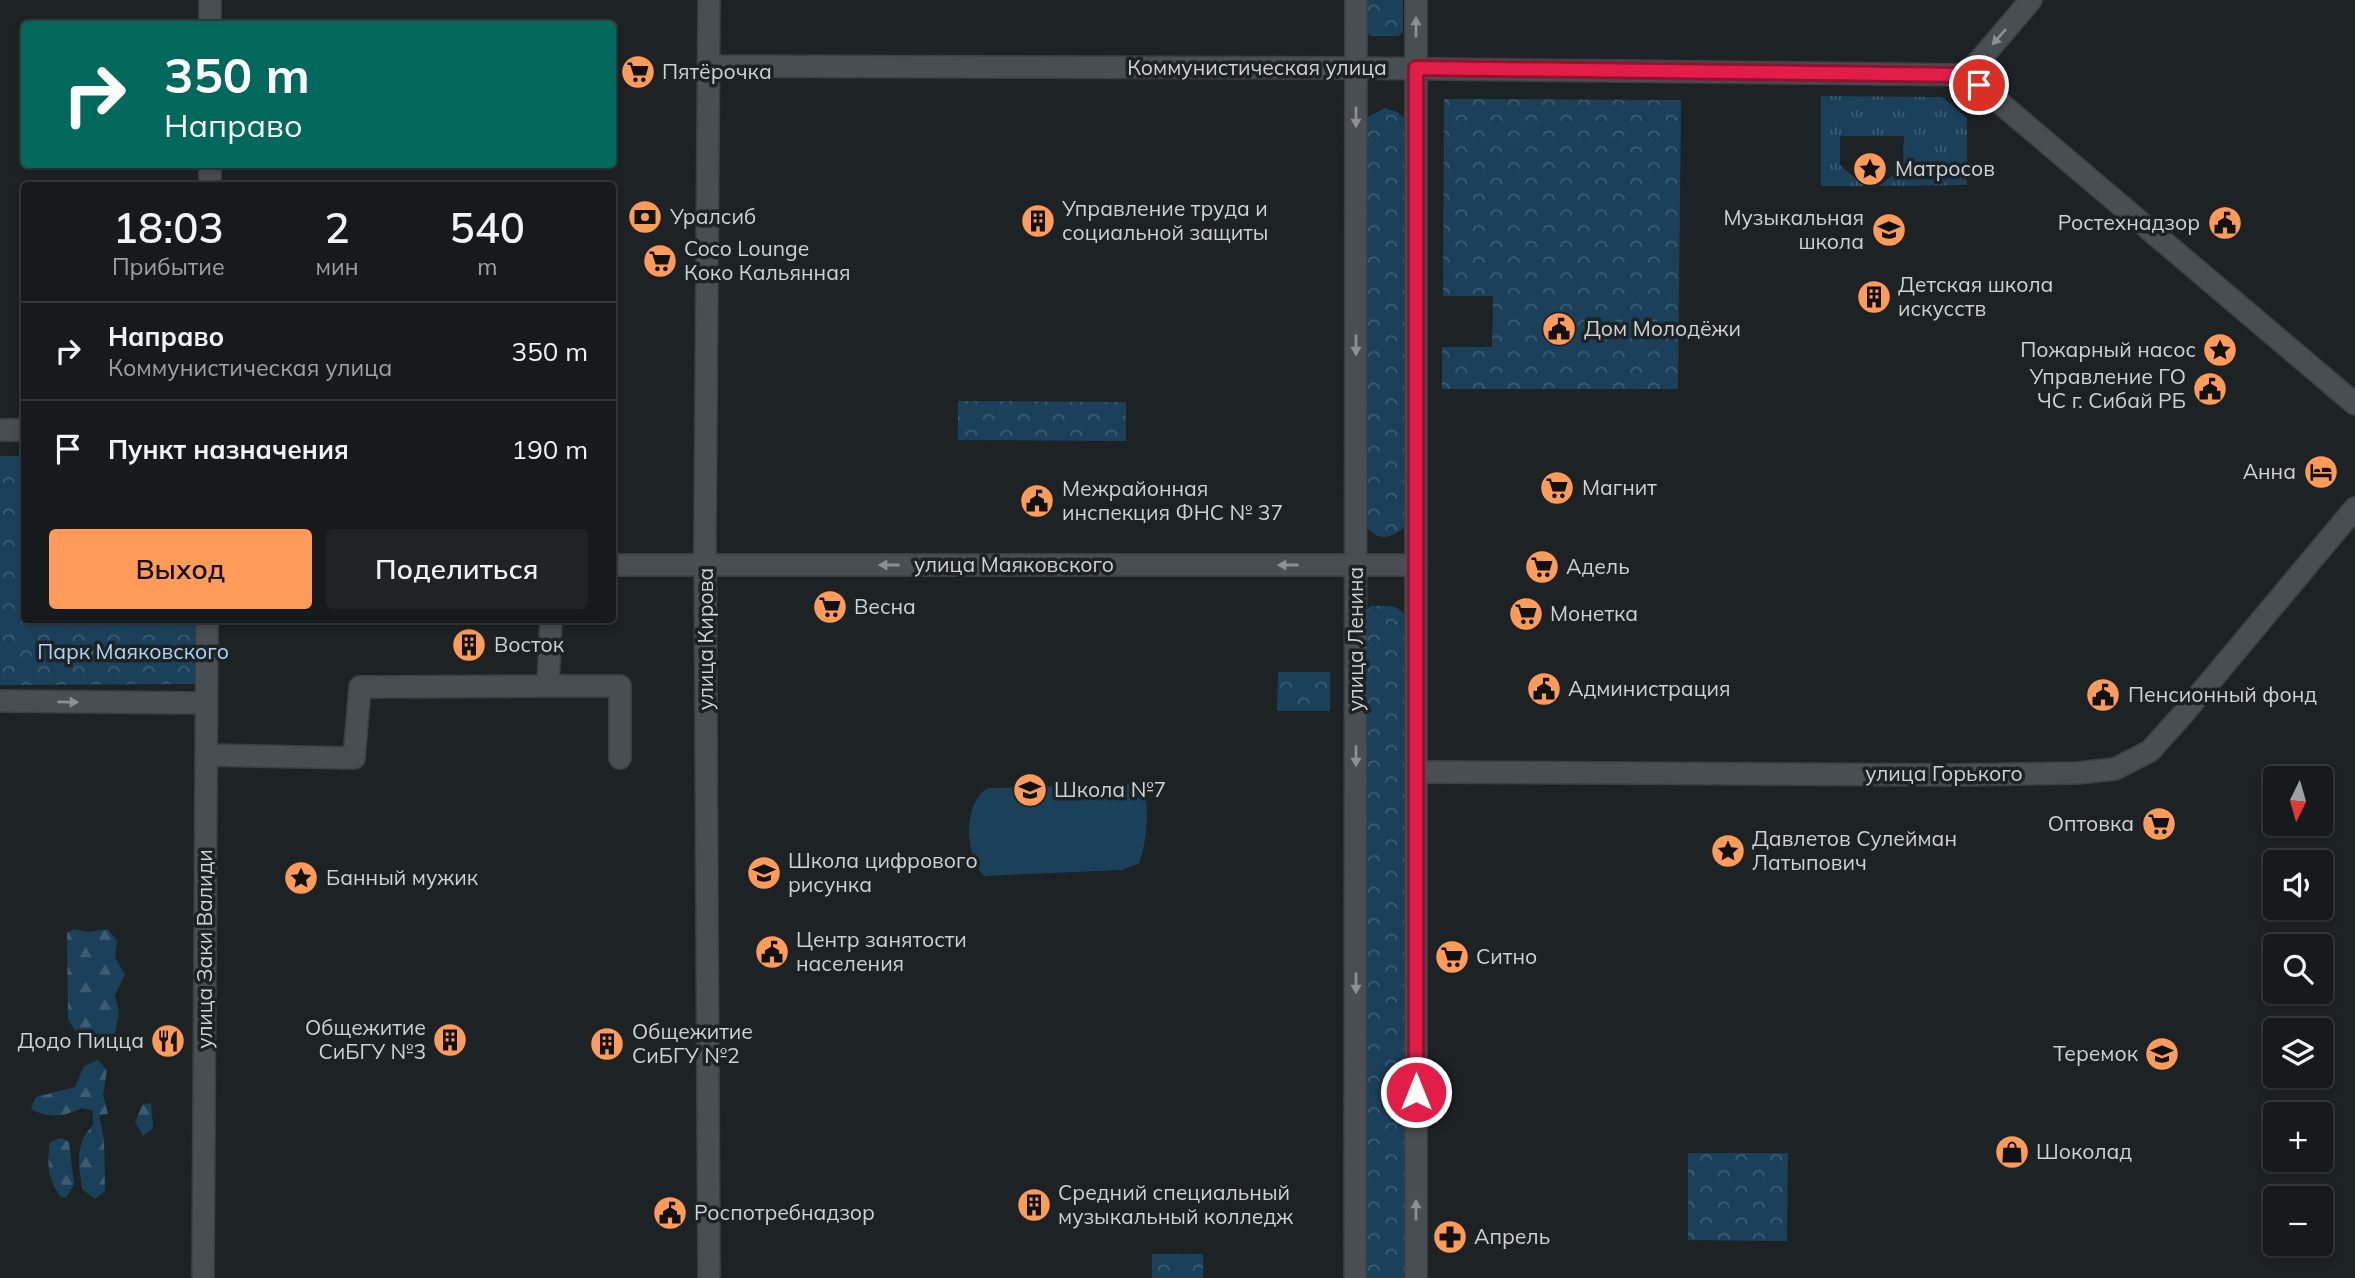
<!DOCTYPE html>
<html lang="ru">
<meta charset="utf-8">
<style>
:root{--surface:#161a1c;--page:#1f2325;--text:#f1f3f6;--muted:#9ea1a3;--line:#35383b;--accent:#ff9b59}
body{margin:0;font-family:Mulish,sans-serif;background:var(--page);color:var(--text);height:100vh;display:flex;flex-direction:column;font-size:26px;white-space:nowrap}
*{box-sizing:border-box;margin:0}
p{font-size:23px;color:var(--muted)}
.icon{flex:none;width:38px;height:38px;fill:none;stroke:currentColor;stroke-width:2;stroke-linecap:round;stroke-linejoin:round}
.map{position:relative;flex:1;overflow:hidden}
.details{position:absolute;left:21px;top:182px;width:595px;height:441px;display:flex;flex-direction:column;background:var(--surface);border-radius:7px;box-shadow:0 4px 10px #0003,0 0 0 2px var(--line)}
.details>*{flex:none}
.guide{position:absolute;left:21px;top:21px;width:595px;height:147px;border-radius:7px;box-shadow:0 4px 10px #0003,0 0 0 2px var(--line);background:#00695c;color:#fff;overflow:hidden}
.needle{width:46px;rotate:185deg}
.fabs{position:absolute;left:2263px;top:766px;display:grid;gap:14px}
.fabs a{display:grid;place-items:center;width:70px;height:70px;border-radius:7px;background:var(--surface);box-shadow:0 4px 10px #0003,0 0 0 2px var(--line);font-size:35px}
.pin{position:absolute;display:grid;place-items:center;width:60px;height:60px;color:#fff;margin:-30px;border:4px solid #fff;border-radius:50%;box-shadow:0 2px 7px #0007}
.me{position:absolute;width:77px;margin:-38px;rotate:0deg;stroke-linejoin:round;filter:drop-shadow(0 0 5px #0008)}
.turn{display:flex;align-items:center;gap:24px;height:147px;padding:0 28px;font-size:32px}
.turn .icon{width:91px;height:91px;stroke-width:2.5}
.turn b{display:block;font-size:49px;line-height:60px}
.eta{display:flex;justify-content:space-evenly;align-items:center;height:119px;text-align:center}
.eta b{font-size:42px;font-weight:600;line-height:49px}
.cta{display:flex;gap:14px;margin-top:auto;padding:14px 28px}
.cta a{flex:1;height:80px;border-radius:7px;background:var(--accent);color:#111;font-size:28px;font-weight:600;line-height:80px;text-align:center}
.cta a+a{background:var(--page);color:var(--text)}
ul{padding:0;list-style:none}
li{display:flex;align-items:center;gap:21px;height:98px;padding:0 28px;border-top:2px solid var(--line)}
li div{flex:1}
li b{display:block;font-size:26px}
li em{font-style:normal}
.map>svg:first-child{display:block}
.grass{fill:url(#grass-tufts)}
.forest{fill:url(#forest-firs)}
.park{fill:url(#park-crowns)}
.pitch{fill:#1b415a}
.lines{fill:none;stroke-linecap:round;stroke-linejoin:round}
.minor-casing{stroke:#3c3f42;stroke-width:24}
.tertiary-casing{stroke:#3c3f42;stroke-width:24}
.secondary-casing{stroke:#3c3f42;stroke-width:24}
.minor{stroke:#494e52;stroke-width:21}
.tertiary{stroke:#494e52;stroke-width:21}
.secondary{stroke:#494e52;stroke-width:21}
.oneway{fill:#8c9094}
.route-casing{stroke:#92132f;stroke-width:18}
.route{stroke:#e11d48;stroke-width:12}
.labels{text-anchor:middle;stroke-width:7;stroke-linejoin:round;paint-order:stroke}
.street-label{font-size:21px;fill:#cfd2d5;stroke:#1d2225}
.poi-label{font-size:21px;fill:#cfd2d5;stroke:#1d2225;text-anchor:start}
.park-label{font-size:21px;fill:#add5f3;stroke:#1d2225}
</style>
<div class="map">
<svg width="2355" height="1278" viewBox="0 0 2355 1278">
<defs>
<pattern id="grass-tufts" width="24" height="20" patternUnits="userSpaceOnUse" patternTransform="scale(1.75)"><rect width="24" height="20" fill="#1b415a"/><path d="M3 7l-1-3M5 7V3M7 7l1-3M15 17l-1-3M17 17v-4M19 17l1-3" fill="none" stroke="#3b5c71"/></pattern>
<pattern id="forest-firs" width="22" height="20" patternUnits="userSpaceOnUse" patternTransform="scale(1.75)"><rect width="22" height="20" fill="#1b415a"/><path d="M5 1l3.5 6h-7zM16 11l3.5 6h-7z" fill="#3b5c71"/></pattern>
<pattern id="park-crowns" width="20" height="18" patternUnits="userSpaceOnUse" patternTransform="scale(1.75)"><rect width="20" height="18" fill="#1b415a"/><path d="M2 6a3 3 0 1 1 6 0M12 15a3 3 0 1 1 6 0" fill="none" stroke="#3b5c71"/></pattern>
</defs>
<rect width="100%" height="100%" fill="#1d2225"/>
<path class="grass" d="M1821,96L1942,97L1967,118V185L1879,186L1903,167L1904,136H1840V165L1864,186H1821Z"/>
<path class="forest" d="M74,929L88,932L108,929L117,941L115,958L125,974L115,995L119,1013L115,1033L108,1046L88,1042L83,1036L77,1034L68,1019L67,933Z
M98,1060L107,1070L103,1095L108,1114L99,1115L104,1139L105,1191L95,1199L82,1189C79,1164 74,1145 93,1125V1111L82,1108C62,1117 50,1119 31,1109L36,1097L75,1087L84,1066Z
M151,1103L153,1128L143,1136L135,1122L142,1105Z
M61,1138L69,1142L74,1184L67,1197H61C47,1179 47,1164 50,1142Z"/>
<path class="park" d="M1367,0H1403V32L1398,36H1370L1367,31Z
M1444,99L1681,100L1678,389H1442V347H1492L1493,296H1443Z
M1385,108L1397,112L1406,120L1407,524C1393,539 1378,543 1365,525L1366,118Z
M958,401L1126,402V441L958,440Z
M0,456H24V620L195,621V684L0,685Z
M1371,606C1385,606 1400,603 1406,618V1278H1360L1365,611Z
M1278,672H1330V711H1277Z
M1688,1153H1788L1787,1241L1688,1240Z
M1152,1254H1203V1278H1152Z"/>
<path class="pitch" d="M1129,784C1135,787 1143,790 1145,798C1150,812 1145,850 1139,863L1122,870L984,876C964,856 963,802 988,788Z"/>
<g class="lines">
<g class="minor-casing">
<path id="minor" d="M709,0L705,541L709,1278
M711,66L1356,68
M1967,75L2355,404
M0,430H24
M612,565H1416
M548,686H620V758
M0,701L206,703
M206,755L354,758L360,687L548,686L551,620"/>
</g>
<g class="tertiary-casing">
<path id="tertiary" d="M210,24V0
M1356,68L1967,75L2031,0
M210,186V164
M1416,772L1958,775L2078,773L2115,769L2150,751L2184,713L2355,508
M203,1278L207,620"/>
</g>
<g class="secondary-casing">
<path id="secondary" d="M1416,0V1278
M1355,1278L1356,0"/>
</g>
<use href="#minor" class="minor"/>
<use href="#tertiary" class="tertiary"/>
<use href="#secondary" class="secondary"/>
</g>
<defs><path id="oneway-solid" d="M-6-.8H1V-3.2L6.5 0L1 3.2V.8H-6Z" transform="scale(1.75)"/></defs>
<g class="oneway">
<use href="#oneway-solid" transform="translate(1416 27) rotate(-90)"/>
<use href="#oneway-solid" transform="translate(1999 37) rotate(131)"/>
<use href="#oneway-solid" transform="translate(1356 117) rotate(90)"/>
<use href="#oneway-solid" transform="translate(1356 345) rotate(90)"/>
<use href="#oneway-solid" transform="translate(889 565) rotate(-180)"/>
<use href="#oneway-solid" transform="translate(1288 565) rotate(180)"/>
<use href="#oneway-solid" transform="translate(68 702) rotate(1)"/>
<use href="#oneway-solid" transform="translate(1356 756) rotate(90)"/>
<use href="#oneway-solid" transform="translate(1356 983) rotate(90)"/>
<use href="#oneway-solid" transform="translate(1416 1210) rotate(-90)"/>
</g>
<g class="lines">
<g class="route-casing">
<path id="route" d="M1416,1092V68L1967,75L1979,85"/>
</g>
<use href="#route" class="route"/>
</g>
<defs>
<g id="supermarket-disc" transform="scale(1.75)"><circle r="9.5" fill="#ff9b59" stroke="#1d2225"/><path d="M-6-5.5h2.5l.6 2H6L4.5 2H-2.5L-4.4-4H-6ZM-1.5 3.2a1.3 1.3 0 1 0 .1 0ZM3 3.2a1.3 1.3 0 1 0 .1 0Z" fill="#111"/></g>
<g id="sight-disc" transform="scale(1.75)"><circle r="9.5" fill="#ff9b59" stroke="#1d2225"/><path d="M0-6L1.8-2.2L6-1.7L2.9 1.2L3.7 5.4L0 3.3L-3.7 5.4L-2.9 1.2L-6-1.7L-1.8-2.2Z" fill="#111"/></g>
<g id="bank-disc" transform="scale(1.75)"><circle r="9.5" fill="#ff9b59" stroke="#1d2225"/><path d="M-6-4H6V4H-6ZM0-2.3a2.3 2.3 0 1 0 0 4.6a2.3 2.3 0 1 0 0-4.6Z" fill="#111"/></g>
<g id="building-disc" transform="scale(1.75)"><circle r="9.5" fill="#ff9b59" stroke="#1d2225"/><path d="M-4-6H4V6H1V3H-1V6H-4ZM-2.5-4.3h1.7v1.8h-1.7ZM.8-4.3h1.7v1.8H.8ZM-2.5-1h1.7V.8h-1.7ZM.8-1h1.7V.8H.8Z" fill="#111"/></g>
<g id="civic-disc" transform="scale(1.75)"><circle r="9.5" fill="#ff9b59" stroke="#1d2225"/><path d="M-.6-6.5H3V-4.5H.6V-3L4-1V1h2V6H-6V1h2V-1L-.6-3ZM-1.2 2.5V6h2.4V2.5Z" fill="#111"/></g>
<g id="school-disc" transform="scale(1.75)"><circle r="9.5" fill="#ff9b59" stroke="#1d2225"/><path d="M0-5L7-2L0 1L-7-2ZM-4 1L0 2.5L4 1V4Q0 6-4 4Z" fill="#111"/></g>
<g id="hotel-disc" transform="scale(1.75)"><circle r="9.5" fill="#ff9b59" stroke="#1d2225"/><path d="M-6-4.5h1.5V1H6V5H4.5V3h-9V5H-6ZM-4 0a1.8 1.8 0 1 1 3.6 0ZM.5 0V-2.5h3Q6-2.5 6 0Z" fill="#111"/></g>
<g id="restaurant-disc" transform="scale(1.75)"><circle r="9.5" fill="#ff9b59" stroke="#1d2225"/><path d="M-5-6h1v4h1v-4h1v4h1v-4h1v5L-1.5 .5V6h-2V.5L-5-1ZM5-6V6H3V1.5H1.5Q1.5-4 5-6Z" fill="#111"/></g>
<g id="shop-disc" transform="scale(1.75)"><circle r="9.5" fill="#ff9b59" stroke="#1d2225"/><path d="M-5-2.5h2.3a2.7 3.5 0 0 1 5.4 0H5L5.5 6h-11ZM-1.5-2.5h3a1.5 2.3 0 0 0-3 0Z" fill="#111"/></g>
<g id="pharmacy-disc" transform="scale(1.75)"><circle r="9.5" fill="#ff9b59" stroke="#1d2225"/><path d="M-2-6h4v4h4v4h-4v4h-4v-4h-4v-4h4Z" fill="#111"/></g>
</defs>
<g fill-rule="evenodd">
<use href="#supermarket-disc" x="638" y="72"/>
<use href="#sight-disc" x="1870" y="169"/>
<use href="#bank-disc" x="645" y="217"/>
<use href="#building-disc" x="1038" y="221"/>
<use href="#civic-disc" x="2225" y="223"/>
<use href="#school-disc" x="1889" y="230"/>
<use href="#supermarket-disc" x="660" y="261"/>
<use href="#building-disc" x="1874" y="297"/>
<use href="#civic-disc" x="1559" y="329"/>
<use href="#sight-disc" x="2220" y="350"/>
<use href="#civic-disc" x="2210" y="389"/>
<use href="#hotel-disc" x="2321" y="472"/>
<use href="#supermarket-disc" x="1557" y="488"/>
<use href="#civic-disc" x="1037" y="501"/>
<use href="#supermarket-disc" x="1542" y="567"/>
<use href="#supermarket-disc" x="830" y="607"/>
<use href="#supermarket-disc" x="1526" y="614"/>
<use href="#building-disc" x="469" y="645"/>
<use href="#civic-disc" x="1544" y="689"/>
<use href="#civic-disc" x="2103" y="695"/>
<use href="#school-disc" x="1030" y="790"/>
<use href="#supermarket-disc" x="2159" y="824"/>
<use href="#sight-disc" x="1728" y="851"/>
<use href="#school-disc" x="764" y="873"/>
<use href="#sight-disc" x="301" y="878"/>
<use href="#civic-disc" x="772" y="952"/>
<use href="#supermarket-disc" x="1452" y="957"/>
<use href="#building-disc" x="450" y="1040"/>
<use href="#restaurant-disc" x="168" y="1041"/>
<use href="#building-disc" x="607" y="1044"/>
<use href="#school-disc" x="2162" y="1054"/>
<use href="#shop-disc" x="2012" y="1152"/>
<use href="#building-disc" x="1034" y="1205"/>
<use href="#civic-disc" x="670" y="1213"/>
<use href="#pharmacy-disc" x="1450" y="1237"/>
</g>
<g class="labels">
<g class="street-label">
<text x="1257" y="75">Коммунистическая улица</text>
<text x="1014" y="572">улица Маяковского</text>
<text transform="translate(706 639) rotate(-90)" y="7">улица Кирова</text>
<text transform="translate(1356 639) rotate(-90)" y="7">улица Ленина</text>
<text x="1944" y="781">улица Горького</text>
<text transform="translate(205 949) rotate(-90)" y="7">улица Заки Валиди</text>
</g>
<g class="poi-label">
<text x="662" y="79">Пятёрочка</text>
<text x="1895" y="176">Матросов</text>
<text x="1062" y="216">Управление труда и<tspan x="1062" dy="24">социальной защиты</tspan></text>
<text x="670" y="224">Уралсиб</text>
<text x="1864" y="225" text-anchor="end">Музыкальная<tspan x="1864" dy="24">школа</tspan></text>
<text x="2200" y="230" text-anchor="end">Ростехнадзор</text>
<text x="684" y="256">Coco Lounge<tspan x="684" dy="24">Коко Кальянная</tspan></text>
<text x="1898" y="292">Детская школа<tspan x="1898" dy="24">искусств</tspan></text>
<text x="1584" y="336">Дом Молодёжи</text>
<text x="2196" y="357" text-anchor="end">Пожарный насос</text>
<text x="2186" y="384" text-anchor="end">Управление ГО<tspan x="2186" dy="24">ЧС г. Сибай РБ</tspan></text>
<text x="2296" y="479" text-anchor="end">Анна</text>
<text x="1582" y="495">Магнит</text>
<text x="1062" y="496">Межрайонная<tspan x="1062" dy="24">инспекция ФНС № 37</tspan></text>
<text x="1566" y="574">Адель</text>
<text x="854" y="614">Весна</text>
<text x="1550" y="621">Монетка</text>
<text x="494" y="652">Восток</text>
<text x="1568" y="696">Администрация</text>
<text x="2128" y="702">Пенсионный фонд</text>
<text x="1054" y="797">Школа №7</text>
<text x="2134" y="831" text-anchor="end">Оптовка</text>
<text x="1752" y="846">Давлетов Сулейман<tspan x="1752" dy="24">Латыпович</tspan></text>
<text x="788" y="868">Школа цифрового<tspan x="788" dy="24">рисунка</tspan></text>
<text x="326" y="885">Банный мужик</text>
<text x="796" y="947">Центр занятости<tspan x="796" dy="24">населения</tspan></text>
<text x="1476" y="964">Ситно</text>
<text x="426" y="1035" text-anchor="end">Общежитие<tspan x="426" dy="24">СиБГУ №3</tspan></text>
<text x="632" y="1039">Общежитие<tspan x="632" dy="24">СиБГУ №2</tspan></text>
<text x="144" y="1048" text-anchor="end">Додо Пицца</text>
<text x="2138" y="1061" text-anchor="end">Теремок</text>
<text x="2036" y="1159">Шоколад</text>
<text x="1058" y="1200">Средний специальный<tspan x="1058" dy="24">музыкальный колледж</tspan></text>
<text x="694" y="1220">Роспотребнадзор</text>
<text x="1474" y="1244">Апрель</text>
</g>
<g class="park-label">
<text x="133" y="659">Парк Маяковского</text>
</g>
</g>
</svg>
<div class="fabs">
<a><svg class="needle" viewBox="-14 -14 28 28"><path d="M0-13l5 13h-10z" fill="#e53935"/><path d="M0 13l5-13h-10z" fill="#9ea1a3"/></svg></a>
<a><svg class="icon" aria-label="sound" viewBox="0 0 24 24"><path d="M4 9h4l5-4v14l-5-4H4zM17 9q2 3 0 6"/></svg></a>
<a><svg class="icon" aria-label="search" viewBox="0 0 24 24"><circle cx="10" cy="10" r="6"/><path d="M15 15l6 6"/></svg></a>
<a><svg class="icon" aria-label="layers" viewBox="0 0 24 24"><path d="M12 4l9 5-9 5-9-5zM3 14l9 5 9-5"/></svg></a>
<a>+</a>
<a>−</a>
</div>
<div class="pin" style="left:1979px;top:85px;background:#d93025"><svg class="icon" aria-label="arrive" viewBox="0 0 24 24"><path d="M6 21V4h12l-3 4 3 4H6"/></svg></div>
<svg class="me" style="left:1416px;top:1092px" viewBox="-20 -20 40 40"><circle r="17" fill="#e11d48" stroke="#fff" stroke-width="3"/><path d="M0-11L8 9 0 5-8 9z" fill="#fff"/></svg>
<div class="guide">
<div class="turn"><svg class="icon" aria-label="right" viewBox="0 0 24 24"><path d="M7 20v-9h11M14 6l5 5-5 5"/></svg><div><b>350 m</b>Направо</div></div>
</div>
<section class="details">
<div class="eta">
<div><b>18:03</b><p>Прибытие</p></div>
<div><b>2</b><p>мин</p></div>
<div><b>540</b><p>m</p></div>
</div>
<ul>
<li><svg class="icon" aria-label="right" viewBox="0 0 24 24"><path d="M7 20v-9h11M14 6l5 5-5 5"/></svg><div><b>Направо</b><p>Коммунистическая улица</p></div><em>350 m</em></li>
<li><svg class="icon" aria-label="arrive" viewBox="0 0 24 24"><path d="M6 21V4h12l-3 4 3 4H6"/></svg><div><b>Пункт назначения</b></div><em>190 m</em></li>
</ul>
<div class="cta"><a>Выход</a><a>Поделиться</a></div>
</section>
</div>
